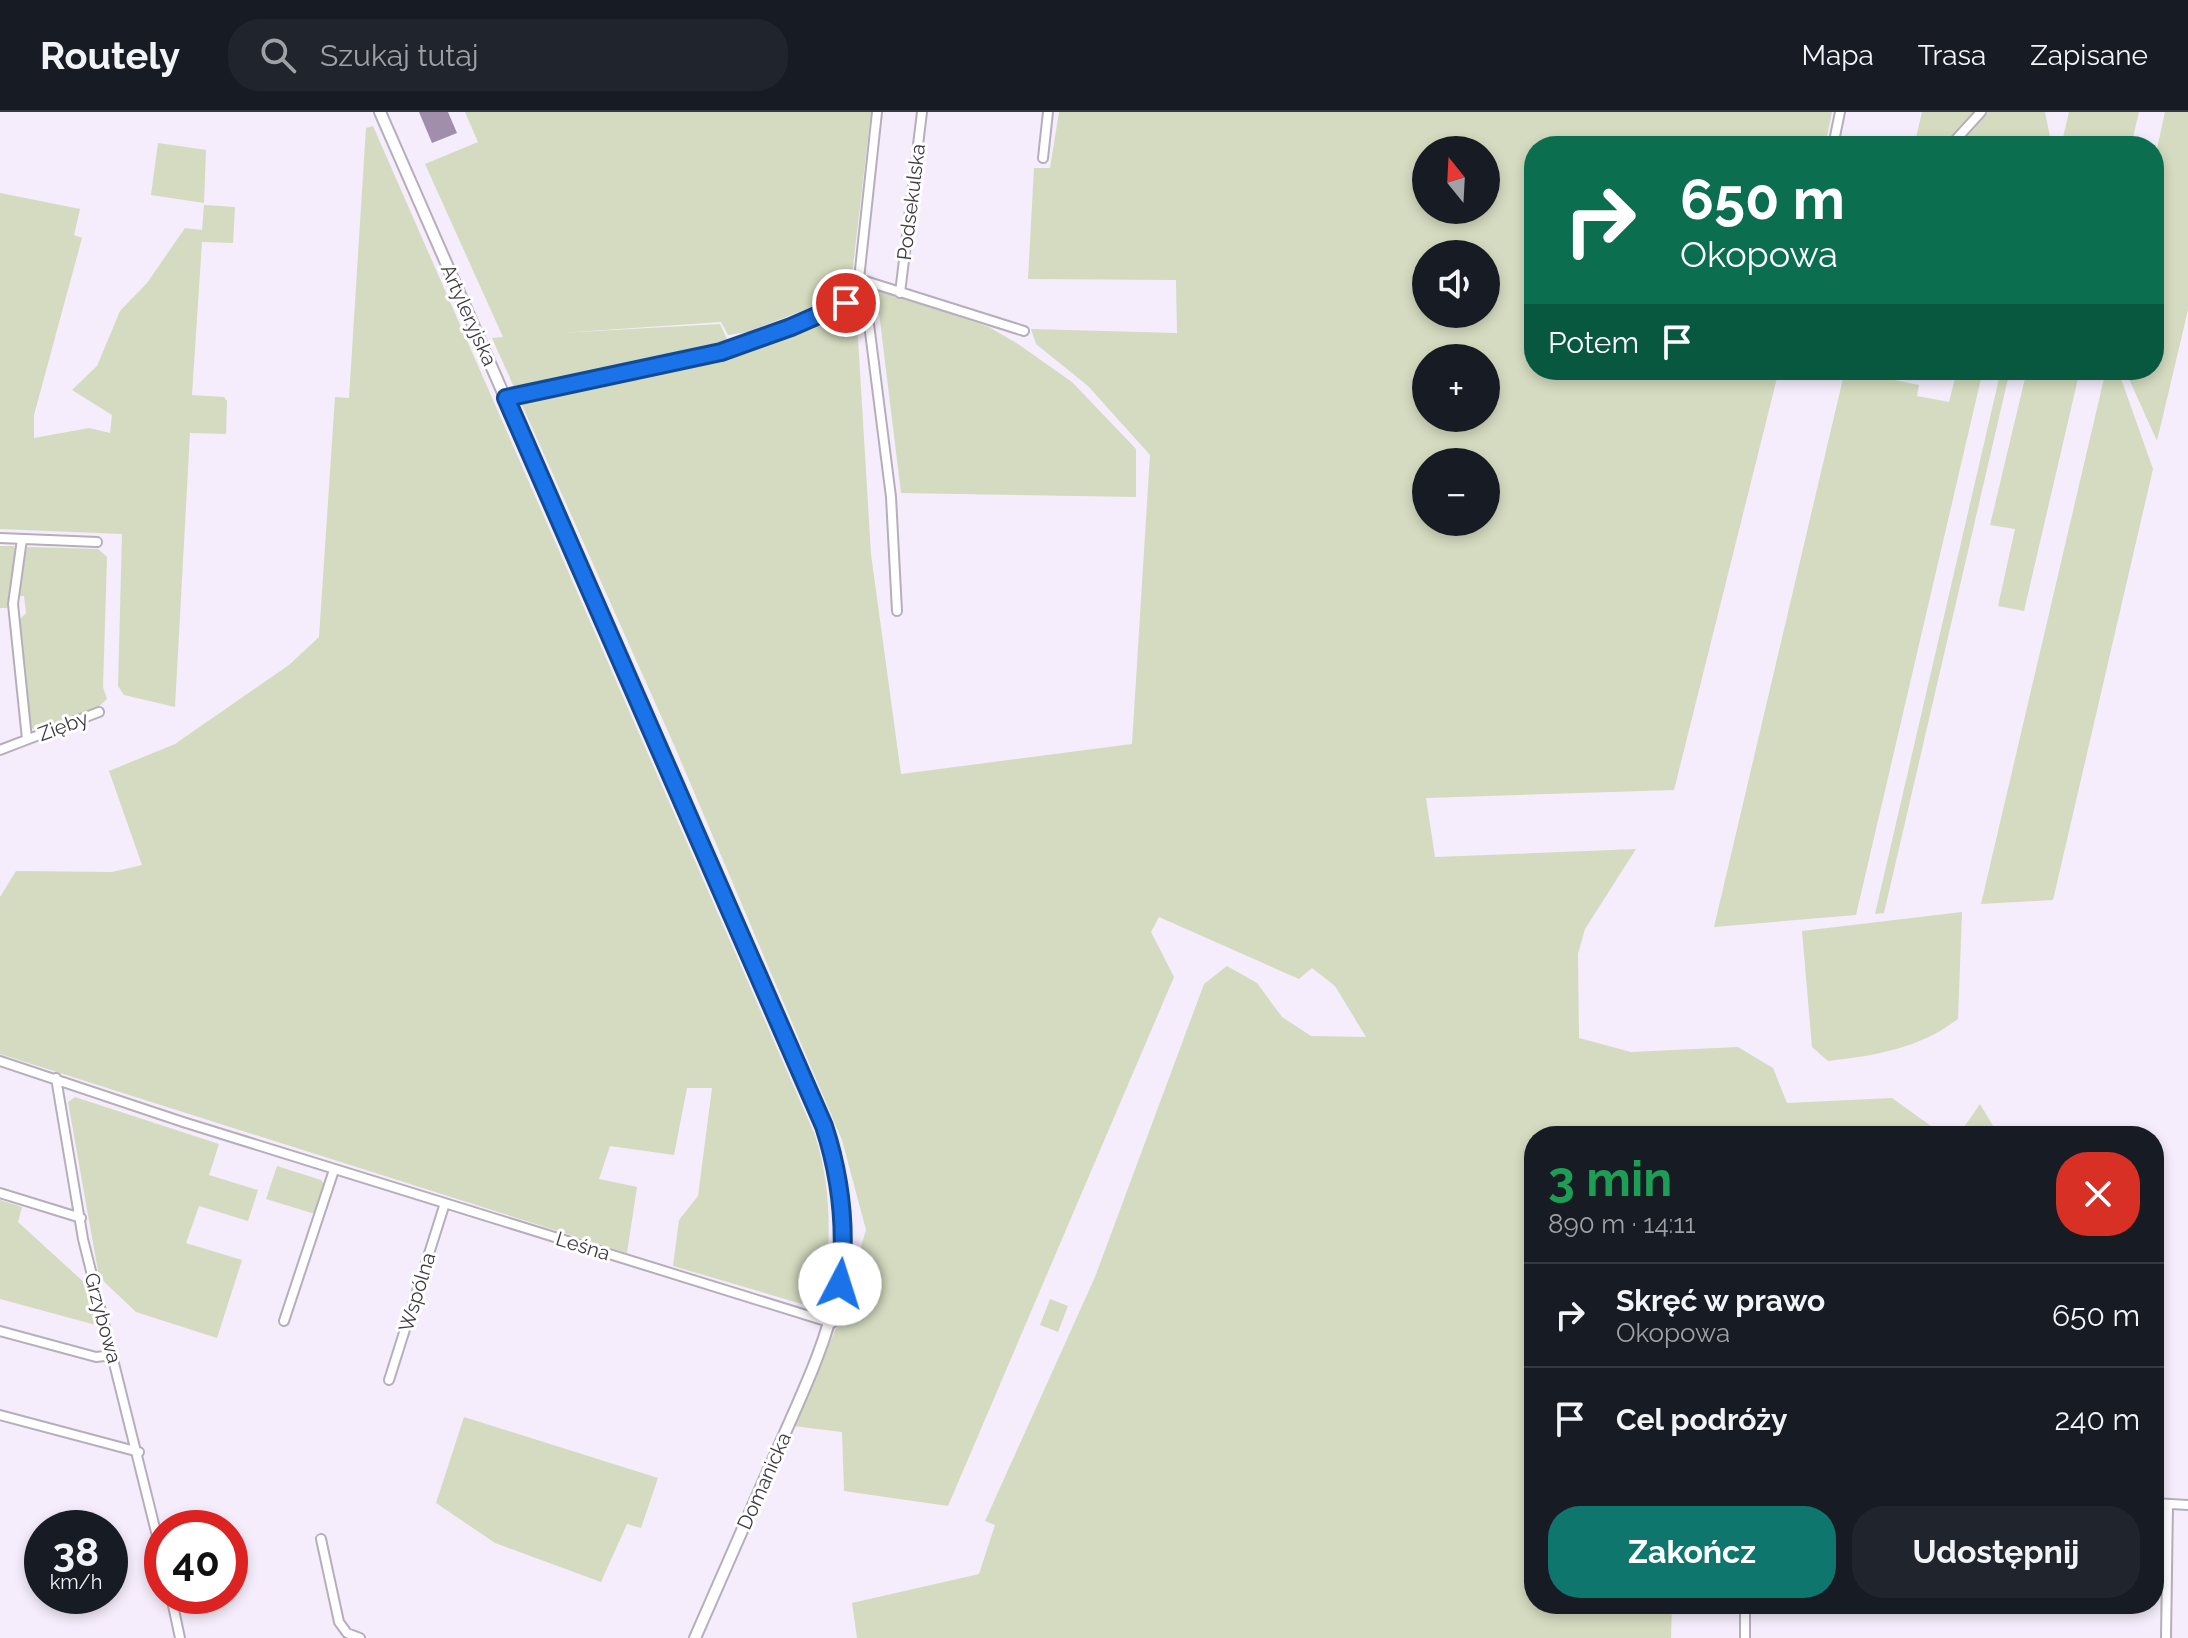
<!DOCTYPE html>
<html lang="pl">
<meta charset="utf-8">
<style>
:root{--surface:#171b24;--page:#20242c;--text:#f1f3f6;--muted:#9ea1a6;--line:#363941;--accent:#0f766e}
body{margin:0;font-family:Raleway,sans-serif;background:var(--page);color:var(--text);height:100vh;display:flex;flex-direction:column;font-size:30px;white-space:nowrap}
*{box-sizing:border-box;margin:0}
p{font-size:26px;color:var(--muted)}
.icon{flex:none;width:44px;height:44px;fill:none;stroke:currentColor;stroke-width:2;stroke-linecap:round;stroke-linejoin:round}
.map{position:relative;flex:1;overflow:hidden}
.panel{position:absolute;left:1524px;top:1014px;width:640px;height:488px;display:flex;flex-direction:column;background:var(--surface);border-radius:32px;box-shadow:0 4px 12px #0003}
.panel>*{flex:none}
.hud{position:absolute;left:1524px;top:24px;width:640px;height:244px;border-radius:32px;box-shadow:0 4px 12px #0003;background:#0b6e4f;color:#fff;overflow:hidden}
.needle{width:52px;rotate:342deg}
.tools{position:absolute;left:1412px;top:24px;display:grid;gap:16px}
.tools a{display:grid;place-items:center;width:88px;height:88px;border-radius:50%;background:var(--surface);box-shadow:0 4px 12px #0003;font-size:40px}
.speed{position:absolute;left:24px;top:1398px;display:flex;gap:16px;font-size:40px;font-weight:700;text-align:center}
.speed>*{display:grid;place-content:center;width:104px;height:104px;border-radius:50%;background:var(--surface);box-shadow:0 4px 12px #0003;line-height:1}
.speed small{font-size:20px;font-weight:400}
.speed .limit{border:12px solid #d22;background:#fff;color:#111}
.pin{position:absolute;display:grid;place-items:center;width:68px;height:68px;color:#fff;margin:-34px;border:4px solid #fff;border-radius:50%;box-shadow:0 2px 8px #0007}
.me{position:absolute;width:88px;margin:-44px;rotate:5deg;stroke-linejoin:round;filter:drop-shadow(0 0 6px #0008)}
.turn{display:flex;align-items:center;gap:28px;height:168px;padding:0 24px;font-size:36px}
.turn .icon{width:104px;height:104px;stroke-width:2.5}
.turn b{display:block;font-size:56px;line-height:68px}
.then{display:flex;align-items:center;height:76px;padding:0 24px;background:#0003;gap:16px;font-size:30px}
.round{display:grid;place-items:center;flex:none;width:84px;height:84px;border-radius:32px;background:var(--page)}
.overview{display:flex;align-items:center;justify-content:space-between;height:136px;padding:0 24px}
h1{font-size:48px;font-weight:700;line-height:60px;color:#1e9e55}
.button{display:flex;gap:16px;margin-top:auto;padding:16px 24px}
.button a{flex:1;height:92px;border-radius:32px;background:var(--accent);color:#fff;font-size:32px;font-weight:700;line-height:92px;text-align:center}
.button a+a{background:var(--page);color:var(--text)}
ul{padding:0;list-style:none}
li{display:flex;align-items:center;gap:24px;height:104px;padding:0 24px;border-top:2px solid var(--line)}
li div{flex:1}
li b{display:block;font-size:30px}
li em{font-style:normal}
header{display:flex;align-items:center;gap:48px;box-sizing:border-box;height:112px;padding:0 40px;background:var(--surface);border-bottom:2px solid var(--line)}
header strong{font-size:38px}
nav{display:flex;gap:44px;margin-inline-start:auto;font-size:28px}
.search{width:560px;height:72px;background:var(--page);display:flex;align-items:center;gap:20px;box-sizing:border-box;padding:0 28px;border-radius:32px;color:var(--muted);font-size:30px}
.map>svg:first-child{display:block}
.green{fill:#d4dbc0;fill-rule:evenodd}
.water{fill:#a18ead}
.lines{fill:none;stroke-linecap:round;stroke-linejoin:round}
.minor-casing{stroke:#b6aebb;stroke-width:12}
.tertiary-casing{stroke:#b6aebb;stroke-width:14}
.minor{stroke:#fff;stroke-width:8}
.tertiary{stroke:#fff;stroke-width:10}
.route-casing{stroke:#114b97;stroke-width:20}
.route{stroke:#1a73e8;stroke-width:14}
.labels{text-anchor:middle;stroke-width:6;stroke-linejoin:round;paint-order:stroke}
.street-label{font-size:20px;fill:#3e3a40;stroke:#fefefe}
</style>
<header>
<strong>Routely</strong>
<div class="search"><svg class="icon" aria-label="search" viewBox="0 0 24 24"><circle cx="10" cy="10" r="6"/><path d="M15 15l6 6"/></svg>Szukaj tutaj</div>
<nav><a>Mapa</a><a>Trasa</a><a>Zapisane</a></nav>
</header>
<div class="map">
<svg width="2188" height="1526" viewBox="0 0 2188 1526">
<rect width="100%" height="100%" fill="#f5edfb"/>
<path class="green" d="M465,0H871L850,180L748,220L728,223L721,210L560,221L720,212L733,240L791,221L856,193L871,442L901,662L1132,632L1150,343L1088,274L1036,232L1031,217L1177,221L1176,168L1028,167L1034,56H1050L1059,0H1832L1825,34H1534V258H1779L1674,678L1426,686L1435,745L1636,737L1585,817L1578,842L1579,926L1631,940L1738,935L1773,956L1787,991L1892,986L1945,1024H1534V1492H1672L1671,1526H857L852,1491L979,1462L995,1413L985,1409L1095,1165L1204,872L1227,854L1257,871L1282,905L1311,924L1366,925L1335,874L1312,856L1299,867L1159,805L1151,820L1174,865L948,1394L844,1379L842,1320L793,1314L837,1214L866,1118L842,1028L674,633L492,226L503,225L425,52L478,30ZM1426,38H1486V98H1426ZM1426,142H1486V202H1426ZM1426,246H1486V306H1426ZM1426,350H1486V410H1426Z
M1922,0H1978L1947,34H1914Z
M1984,0H2045L2052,34H1953Z
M2069,0H2139L2131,34H2061Z
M2165,0H2188V198L2157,329L2125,258H2154V50Z
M373,14L815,1023C834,1083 830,1137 822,1198L673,1154L679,1108L698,1084L712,976H687L674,1043L610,1034L599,1067L637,1075L627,1141L0,942V785L16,759L112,760L142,753L109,659L175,632L289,553L319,525L335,285L349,286L366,16Z
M158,31L206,38L204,91L151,83Z
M0,81L80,97L74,123L82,126L34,303V326L89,316L110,321L112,303L72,278L97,254L120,199L147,171L185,116L202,118L204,93L235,95L233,131L202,130L192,283L224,285L227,289L226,322L190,321L175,595L124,583L118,574L122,422L0,417Z
M876,176L989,215L1018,232L1072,270L1136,337V385L901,381Z
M1845,258L1919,273L1917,284L1949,290L1957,258H1983L1856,803L1714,815Z
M2001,258H2010L1884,801L1875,802Z
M2027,258H2080L2024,499L1998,494L2015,417L1990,413Z
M2106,258H2118L2153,357L2053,788L1981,792Z
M0,434H14L17,442L7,496H0Z
M27,435L98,437L107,445L103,575L107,587L97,596L37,620L29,614L19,508L26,501L24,484H19Z
M1962,800L1958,907C1918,937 1877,943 1828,949L1812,935L1802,819Z
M75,985L219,1032L209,1063L258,1078L248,1109L199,1094L186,1131L242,1148L217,1226L136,1200L99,1165L68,990Z
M1980,992L1999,1024H1958Z
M277,1054L321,1068L325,1073L315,1102L266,1087Z
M0,1088L22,1095L18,1110L87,1173L96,1213L0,1187Z
M1050,1187L1068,1194L1058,1220L1040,1213Z
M464,1305L658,1366L641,1416L627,1412L601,1470L495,1431L436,1391Z"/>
<path class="water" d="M419,0H448L457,21L432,31Z"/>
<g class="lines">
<g class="minor-casing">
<path id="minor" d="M877,0L859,167L869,212L891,385L897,499
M1833,34L1840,0
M1950,34L1981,0
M1043,46L1048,0
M859,167L1024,219
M900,181L922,0
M506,286C612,258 773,246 861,180
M0,426L97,430
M22,427L13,492L27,627
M0,638L99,600
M0,949L183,1010L832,1211
M56,966L83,1127L162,1444
M0,1081L81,1106
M284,1209L334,1058
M0,1219L96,1245L113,1243
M389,1268L445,1091
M0,1303L139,1340
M2154,1391L2188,1393
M321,1427L339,1510L347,1521L360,1526
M171,1484L180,1526
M1745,1492V1526
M2166,1526L2168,1392"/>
</g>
<g class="tertiary-casing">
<path id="tertiary" d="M380,0L824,1014C868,1146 829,1222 776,1341C749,1403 722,1464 695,1526"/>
</g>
<use href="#minor" class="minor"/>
<use href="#tertiary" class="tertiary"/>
</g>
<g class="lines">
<g class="route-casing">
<path id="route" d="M840,1172C847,1117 841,1066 824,1014L506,286L721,240L791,215L846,191"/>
</g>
<use href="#route" class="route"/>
</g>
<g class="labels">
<g class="street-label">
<text transform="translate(911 90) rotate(-83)" y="7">Podsekulska</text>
<text transform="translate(469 203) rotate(66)" y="7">Artyleryjska</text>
<text transform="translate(63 614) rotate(-20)" y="7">Zięby</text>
<text transform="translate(583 1134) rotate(17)" y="7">Leśna</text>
<text transform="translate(417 1180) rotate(-73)" y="7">Wspólna</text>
<text transform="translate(103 1206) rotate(75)" y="7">Grzybowa</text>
<text transform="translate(764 1369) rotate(-66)" y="7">Domanicka</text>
</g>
</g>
</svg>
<div class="tools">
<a><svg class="needle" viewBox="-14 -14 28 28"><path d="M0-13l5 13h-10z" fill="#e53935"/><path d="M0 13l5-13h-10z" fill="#9ea1a6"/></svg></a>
<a><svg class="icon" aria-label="sound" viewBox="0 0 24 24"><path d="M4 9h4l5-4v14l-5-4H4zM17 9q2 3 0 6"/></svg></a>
<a>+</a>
<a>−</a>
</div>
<div class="speed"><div>38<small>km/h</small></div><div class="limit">40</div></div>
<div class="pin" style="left:846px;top:191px;background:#d93025"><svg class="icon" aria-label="arrive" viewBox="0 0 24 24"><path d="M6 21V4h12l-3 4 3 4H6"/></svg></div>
<svg class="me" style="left:840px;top:1172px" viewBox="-20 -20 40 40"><circle r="19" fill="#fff"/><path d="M0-13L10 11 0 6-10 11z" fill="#1a73e8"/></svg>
<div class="hud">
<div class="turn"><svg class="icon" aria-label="right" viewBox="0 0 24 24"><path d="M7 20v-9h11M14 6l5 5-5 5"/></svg><div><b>650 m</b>Okopowa</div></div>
<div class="then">Potem<svg class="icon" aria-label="arrive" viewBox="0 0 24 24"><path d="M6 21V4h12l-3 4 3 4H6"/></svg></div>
</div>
<section class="panel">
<div class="overview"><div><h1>3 min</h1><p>890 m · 14:11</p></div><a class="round" style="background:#d93025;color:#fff"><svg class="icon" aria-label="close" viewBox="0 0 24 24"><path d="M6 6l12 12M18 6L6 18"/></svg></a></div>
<ul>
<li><svg class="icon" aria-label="right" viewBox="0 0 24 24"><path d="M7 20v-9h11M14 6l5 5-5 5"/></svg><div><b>Skręć w prawo</b><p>Okopowa</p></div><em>650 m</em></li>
<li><svg class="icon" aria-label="arrive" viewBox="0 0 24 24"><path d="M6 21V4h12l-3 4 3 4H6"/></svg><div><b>Cel podróży</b></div><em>240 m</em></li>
</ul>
<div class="button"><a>Zakończ</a><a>Udostępnij</a></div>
</section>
</div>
